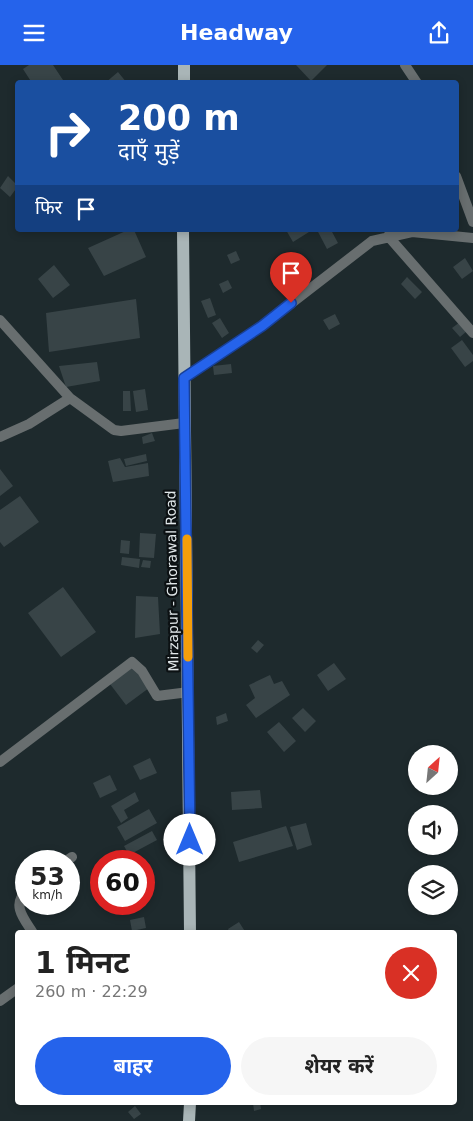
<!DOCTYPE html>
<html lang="hi">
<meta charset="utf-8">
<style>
:root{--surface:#fff;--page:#f6f6f6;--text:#222;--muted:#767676;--accent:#2563eb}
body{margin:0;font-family:"DejaVu Sans","Noto Sans Devanagari",sans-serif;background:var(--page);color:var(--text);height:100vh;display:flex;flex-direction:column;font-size:19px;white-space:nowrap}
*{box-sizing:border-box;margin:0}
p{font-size:16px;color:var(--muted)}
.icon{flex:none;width:28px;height:28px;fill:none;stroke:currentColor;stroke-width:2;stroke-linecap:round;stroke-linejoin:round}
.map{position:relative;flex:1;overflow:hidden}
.panel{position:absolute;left:15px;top:865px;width:442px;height:175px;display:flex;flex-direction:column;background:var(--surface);border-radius:5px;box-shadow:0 2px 8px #0003}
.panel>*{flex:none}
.guide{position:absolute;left:15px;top:15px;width:444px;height:152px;border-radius:5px;box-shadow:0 2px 8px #0003;background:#1a4fa0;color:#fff;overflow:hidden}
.needle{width:32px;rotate:27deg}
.buttons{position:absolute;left:408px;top:680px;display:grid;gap:10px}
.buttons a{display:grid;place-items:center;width:50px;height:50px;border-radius:50%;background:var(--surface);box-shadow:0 2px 8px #0003;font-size:25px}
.speed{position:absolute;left:15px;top:785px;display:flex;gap:10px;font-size:25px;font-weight:700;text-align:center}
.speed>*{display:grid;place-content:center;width:65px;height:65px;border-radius:50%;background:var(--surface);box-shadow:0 2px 8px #0003;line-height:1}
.speed small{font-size:12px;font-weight:400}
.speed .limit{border:8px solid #d22;background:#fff;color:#111}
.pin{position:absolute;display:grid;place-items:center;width:42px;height:42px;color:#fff;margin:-51px -21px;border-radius:50% 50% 50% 0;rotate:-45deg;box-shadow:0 0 5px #0007}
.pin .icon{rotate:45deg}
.me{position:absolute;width:55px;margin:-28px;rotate:0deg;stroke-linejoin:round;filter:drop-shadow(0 0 4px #0008)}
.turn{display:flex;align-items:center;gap:18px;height:105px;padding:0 20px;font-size:22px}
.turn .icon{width:65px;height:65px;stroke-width:2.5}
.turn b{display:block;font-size:35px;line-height:42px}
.then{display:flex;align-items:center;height:48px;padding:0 20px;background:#0003;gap:10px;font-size:19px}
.round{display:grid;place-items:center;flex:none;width:52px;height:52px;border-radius:26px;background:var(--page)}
.head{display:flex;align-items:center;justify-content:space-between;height:85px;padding:0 20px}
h1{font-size:30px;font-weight:700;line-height:38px}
.primary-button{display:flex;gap:10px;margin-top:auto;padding:10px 20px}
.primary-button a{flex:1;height:58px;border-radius:30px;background:var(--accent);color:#fff;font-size:20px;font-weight:700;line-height:58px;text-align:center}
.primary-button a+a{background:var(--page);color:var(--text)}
header{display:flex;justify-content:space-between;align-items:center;height:65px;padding:0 20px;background:var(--accent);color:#fff;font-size:22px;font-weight:700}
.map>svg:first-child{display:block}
.building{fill:#384447}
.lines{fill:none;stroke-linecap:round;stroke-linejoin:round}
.lane{stroke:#686e6f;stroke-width:10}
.street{stroke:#686e6f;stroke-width:10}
.primary{stroke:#a9b5b7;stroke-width:12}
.route-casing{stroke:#184099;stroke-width:12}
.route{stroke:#2563eb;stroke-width:9}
.slow{stroke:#f59e0b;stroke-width:9}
.labels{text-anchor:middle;stroke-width:4.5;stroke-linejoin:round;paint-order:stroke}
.street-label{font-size:14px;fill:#e2e9eb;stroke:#0c1113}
</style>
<header><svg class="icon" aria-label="menu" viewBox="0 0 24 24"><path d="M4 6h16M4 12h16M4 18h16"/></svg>Headway<svg class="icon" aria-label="share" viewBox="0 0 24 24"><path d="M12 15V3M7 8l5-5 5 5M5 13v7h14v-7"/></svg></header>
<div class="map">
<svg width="473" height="1056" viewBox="0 0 473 1056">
<rect width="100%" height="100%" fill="#1e2a2d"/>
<path class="building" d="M29,0H53L65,18H32L23,4Z
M296,0H327L311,16Z
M118,7L127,18H105Z
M8,111L18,121L10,132L0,123Z
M128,165H134L146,192L104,211L88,183Z
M286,165H308L309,167L293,177Z
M317,165H331L338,178L327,184Z
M236,186L240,195L231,199L227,190Z
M465,193L473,206L462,214L453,202Z
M54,200L70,220L53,233L38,214Z
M407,212L422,227L415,234L401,219Z
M228,215L232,223L223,228L219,219Z
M210,233L216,250L208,253L201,236Z
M136,234L140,273L49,287L46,248Z
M335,249L340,259L329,265L323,255Z
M220,253L229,268L222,273L212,258Z
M460,257L467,266L460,272L452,263Z
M462,275L473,290V296L465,302L451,283Z
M97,297L100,316L66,322L59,301Z
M231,299L232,308L214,310L213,301Z
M145,324L148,345L136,347L133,326Z
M123,326H130L131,346H123Z
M152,368L155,376L143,379L142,372Z
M146,389L147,396L126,401L124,394Z
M120,393L125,402L148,398L149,411L113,417L108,396Z
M0,404L13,421L0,431Z
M20,431L39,457L4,482L0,477V445Z
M140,468L156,469L154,493L139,492Z
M121,475L130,476L129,489L120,488Z
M122,492L140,494L139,503L121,500Z
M143,495L151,496L150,503L141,502Z
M63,522L96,567L61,592L28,548Z
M136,531L158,532L160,569L135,573Z
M258,575L264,580L257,588L251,583Z
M334,598L346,614L328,626L317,610Z
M134,601L149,623L126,640L110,619Z
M270,610L274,619L282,616L290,630L256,653L246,640L255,633L249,620Z
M303,643L316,656L305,667L292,653Z
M226,648L228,656L217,660L216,652Z
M279,657L296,676L284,687L267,667Z
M150,693L157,708L140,715L133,701Z
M110,710L117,725L100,733L93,718Z
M260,725L262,743L232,745L231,727Z
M135,727L139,736L124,745L128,753L121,758L111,741Z
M149,744L157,758L125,776L117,762Z
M306,758L312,780L297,785L290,762Z
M286,761L293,781L239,797L233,777Z
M152,766L157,775L129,790L124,781Z
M144,852L146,863L132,866L130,855Z
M239,857L246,868H230L228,864Z
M253,1038H260L261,1044L254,1046Z
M135,1041L141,1049L134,1054L128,1047Z"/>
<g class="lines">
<path class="lane" d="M0,255L70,333
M0,372L29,359L70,333L114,365L121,366L184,358"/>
<path class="street" d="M405,0L417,18
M456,111L473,157
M388,171L473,268
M184,313L262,261L372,176L412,167L473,173
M0,697L132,597L142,606L157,631L189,627
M66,796L72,792
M26,827C11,840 25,855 33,868
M0,936L18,923"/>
<path class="primary" d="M184,0V18
M183,165L190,868
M189,1056L190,1038"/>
</g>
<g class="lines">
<g class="route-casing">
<path id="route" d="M190,775L184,313L262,261L291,238"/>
</g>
<use href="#route" class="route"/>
<path class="slow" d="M187,474L188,592"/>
</g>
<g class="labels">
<g class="street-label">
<text transform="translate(172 516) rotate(-91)" y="5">Mirzapur - Ghorawal Road</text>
</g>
</g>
</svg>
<div class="buttons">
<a><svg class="needle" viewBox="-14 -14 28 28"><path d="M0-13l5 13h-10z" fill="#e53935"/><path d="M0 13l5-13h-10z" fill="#767676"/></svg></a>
<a><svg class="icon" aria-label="sound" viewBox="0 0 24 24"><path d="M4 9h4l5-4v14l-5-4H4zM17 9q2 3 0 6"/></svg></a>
<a><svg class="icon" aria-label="layers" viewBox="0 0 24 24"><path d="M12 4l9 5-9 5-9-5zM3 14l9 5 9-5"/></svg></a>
</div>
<div class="speed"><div>53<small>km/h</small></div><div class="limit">60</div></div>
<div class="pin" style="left:291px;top:238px;background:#d93025"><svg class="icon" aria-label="arrive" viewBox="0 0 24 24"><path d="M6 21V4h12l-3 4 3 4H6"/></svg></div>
<svg class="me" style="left:190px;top:775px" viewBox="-20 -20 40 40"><circle r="19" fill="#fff"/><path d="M0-13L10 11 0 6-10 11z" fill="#2563eb"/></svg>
<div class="guide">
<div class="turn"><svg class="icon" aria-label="right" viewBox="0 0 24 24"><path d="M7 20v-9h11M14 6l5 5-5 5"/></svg><div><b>200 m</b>दाएँ मुड़ें</div></div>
<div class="then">फिर<svg class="icon" aria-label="arrive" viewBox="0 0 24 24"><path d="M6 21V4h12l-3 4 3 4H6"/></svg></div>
</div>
<section class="panel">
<div class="head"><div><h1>1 मिनट</h1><p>260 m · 22:29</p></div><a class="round" style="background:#d93025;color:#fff"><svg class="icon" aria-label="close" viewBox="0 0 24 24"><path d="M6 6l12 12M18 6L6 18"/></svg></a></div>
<div class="primary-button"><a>बाहर</a><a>शेयर करें</a></div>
</section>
</div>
